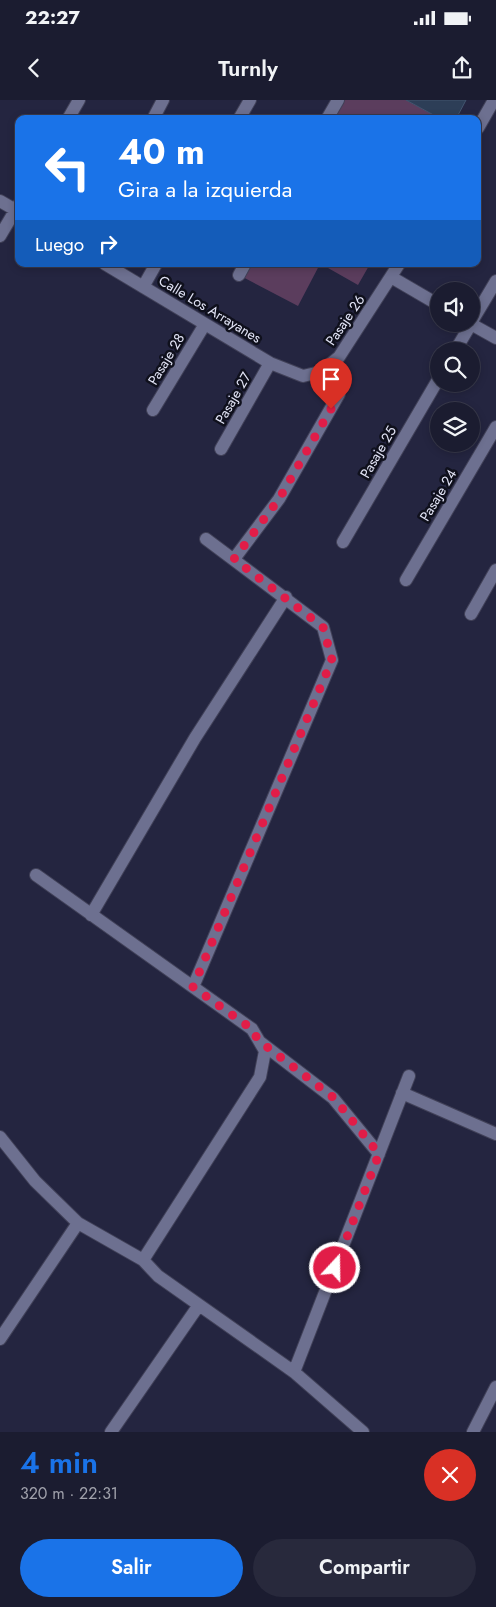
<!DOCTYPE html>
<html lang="es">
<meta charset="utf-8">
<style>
:root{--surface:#1b1c30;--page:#28293c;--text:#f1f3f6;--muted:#a0a1ab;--line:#393a4c;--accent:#1a73e8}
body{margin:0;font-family:Jost,sans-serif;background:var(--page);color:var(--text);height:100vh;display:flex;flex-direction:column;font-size:19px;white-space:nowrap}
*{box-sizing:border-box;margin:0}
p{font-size:16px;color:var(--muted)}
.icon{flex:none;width:28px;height:28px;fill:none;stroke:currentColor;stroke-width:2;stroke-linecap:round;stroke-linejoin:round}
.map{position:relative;height:1332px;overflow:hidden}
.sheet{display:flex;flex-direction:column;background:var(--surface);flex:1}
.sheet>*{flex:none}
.top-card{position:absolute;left:15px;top:15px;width:466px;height:152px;border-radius:10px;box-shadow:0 2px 8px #0003,0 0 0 1px var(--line);background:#1a73e8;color:#fff;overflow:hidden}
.fabs{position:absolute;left:430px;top:182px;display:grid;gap:10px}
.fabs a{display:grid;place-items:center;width:50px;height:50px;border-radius:50%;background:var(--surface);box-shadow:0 2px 8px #0003,0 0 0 1px var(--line);font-size:25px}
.pin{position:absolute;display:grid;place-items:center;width:42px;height:42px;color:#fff;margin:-51px -21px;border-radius:50% 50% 50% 0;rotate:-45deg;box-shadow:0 0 5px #0007}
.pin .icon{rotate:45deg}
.me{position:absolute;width:55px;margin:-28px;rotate:21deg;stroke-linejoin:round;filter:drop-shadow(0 0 4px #0008)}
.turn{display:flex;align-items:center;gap:18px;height:105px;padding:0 20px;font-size:22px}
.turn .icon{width:65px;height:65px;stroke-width:2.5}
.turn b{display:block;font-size:35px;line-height:42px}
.then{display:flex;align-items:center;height:48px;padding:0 20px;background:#0003;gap:10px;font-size:19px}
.round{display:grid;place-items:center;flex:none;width:52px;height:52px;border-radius:26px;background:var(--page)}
.overview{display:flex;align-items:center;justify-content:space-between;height:85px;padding:0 20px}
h1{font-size:30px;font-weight:600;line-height:38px;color:var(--accent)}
.cta{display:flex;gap:10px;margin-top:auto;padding:10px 20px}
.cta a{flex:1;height:58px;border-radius:30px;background:var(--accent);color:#fff;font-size:20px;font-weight:600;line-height:58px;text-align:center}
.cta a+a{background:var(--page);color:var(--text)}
.status{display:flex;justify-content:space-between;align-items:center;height:35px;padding:0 25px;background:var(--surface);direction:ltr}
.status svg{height:14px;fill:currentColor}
header{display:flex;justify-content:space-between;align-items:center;height:65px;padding:0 20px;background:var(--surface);font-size:22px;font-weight:600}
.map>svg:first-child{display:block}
.green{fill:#5b3d5d}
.building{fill:#2d3e57;stroke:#43556f}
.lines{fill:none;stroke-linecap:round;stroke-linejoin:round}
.minor-casing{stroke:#414158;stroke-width:14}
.minor{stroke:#6d7090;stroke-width:12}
.route{stroke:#e11d48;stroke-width:9;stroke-dasharray:0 16.2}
.labels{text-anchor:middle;stroke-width:5;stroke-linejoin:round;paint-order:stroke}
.street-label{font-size:14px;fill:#e2e4f6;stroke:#0f101c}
</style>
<div class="status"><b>22:27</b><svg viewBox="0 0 49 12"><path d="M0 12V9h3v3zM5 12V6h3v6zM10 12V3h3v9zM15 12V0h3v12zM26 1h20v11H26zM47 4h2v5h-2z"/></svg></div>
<header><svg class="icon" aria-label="back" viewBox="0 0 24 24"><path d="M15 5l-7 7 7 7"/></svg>Turnly<svg class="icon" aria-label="share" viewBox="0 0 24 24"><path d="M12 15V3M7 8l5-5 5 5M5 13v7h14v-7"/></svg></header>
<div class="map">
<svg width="496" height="1332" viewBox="0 0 496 1332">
<rect width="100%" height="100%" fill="#242540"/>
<path class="green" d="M338,0H406L441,19H327Z
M245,164H320L298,206L239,175Z
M321,164H370L358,185Z"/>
<path class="building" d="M406,0H466L456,19H441Z"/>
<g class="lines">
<g class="minor-casing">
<path id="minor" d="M68,19L79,0
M153,19L163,0
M239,19L250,0
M327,19L338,0
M478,28L494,0
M0,101L19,112
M0,136L19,104
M105,164L270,263L303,276L320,272L339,257L399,164
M239,175L245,164
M391,177L439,205
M143,187L156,164
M471,223L496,181
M471,224L496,238
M455,251L471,224
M153,310L205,224
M221,349L270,263
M343,442L439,278
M234,459L279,399L339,294
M406,480L496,327
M471,514L496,470
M36,775L252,929L265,951L260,977L143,1160
M91,815L195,638L286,497
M193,887L332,560L323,527L206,439
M260,942L333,998L379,1054
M402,993L496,1034
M0,1037L35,1081L78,1123L143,1160L158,1176L294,1272L363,1332
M0,1239L78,1123
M294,1272L409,976
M111,1332L199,1205
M473,1332L496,1287"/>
</g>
<use href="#minor" class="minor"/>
</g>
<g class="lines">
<path class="route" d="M331,309L279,399L234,459L323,527L332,560L193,887L252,929L258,940L334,998L379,1054L335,1168"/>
</g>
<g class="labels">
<g class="street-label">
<text transform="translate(210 209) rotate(31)" y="5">Calle Los Arrayanes</text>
<text transform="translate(345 220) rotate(-56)" y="5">Pasaje 26</text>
<text transform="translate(166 259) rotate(-59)" y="5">Pasaje 28</text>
<text transform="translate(233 298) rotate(-60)" y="5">Pasaje 27</text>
<text transform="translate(378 352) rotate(-60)" y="5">Pasaje 25</text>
<text transform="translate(438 395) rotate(-59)" y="5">Pasaje 24</text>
</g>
</g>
</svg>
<div class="fabs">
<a><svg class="icon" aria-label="sound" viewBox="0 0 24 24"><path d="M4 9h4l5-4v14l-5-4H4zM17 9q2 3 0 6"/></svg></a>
<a><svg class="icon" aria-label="search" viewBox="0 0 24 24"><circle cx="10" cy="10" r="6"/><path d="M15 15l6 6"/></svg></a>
<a><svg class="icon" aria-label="layers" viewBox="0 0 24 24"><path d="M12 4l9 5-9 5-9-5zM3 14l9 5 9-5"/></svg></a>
</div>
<div class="pin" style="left:331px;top:309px;background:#d93025"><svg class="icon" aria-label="arrive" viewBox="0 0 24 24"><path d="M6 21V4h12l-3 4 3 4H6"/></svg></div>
<svg class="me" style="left:335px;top:1168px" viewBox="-20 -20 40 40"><circle r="17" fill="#e11d48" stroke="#fff" stroke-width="3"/><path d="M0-11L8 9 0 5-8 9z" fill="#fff"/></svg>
<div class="top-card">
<div class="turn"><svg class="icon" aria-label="left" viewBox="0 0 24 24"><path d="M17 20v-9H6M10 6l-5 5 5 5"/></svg><div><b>40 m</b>Gira a la izquierda</div></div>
<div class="then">Luego<svg class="icon" aria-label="right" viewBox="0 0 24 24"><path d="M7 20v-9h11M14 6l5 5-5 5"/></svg></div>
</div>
</div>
<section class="sheet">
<div class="overview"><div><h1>4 min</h1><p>320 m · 22:31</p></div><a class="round" style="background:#d93025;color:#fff"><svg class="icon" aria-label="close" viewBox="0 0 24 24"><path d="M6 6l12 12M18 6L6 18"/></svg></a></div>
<div class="cta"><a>Salir</a><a>Compartir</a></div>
</section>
